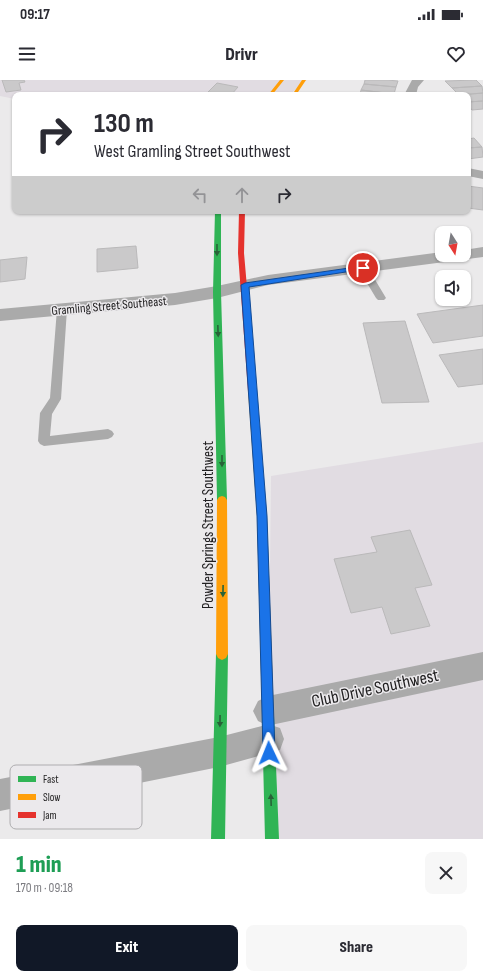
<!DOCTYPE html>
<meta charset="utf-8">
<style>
:root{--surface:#fff;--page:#f7f7f7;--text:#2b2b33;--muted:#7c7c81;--accent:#111827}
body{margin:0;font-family:"Sofia Sans Condensed",sans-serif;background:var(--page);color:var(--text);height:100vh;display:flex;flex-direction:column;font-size:15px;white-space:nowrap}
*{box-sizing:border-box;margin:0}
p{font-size:13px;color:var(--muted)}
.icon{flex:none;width:22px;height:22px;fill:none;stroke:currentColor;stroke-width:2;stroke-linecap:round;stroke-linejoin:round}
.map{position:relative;height:759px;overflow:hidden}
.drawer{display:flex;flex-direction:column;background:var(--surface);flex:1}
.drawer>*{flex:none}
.guide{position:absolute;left:12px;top:12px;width:459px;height:122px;border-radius:8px;box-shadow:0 1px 3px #0004;background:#fff;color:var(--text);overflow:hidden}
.needle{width:26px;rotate:169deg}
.buttons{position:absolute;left:435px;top:146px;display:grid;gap:8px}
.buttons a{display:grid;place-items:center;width:36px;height:36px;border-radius:8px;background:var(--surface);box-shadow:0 1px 3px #0004;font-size:20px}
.pin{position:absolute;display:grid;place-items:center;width:34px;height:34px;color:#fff;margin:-17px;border:2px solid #fff;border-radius:50%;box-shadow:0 1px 4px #0007}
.me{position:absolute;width:44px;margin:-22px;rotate:358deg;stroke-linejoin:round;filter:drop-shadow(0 0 3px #0008)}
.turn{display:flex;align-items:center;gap:14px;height:84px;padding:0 16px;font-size:18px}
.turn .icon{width:52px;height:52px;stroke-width:2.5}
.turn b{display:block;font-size:28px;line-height:34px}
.lanes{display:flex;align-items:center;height:38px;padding:0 16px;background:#0003;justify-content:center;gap:20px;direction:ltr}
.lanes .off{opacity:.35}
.round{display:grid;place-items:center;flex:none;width:42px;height:42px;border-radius:8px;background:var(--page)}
.headline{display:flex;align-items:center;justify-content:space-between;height:68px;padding:0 16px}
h1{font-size:24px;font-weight:800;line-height:30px;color:#1e9e55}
.primary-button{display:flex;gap:8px;margin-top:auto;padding:8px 16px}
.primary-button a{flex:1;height:46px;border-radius:8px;background:var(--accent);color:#fff;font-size:16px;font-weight:800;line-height:46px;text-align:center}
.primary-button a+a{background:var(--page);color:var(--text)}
.status{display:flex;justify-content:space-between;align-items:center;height:28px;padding:0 20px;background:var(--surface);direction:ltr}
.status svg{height:11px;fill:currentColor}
header{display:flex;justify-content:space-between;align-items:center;height:52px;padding:0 16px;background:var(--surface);font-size:18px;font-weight:800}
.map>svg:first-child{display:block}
.built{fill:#e1dce2}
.building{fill:#cac9ca;stroke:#bab9ba}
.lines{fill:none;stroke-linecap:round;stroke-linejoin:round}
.lane{fill:#aaa;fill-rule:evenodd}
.street{fill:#aaa;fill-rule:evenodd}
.fast{fill:#30b455;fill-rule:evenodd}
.slow{fill:#ff9f0a;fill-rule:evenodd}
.jam{fill:#e5322d;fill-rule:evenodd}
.oneway{fill:#286338}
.route{fill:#1a73e8;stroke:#114b97}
.labels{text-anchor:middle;stroke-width:3;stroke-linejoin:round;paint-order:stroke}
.far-street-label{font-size:13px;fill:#212021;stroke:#ebe9ec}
.street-label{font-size:15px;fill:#212021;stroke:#ebe9ec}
.near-street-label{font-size:18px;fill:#212021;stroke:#ebe9ec}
.key{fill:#ebe9ec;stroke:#aeadaf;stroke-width:1}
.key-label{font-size:11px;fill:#212021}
</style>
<div class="status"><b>09:17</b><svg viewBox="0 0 49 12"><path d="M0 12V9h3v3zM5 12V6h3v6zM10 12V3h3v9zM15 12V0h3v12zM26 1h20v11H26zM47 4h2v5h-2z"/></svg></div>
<header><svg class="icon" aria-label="menu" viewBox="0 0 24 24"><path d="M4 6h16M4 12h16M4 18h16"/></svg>Drivr<svg class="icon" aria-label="heart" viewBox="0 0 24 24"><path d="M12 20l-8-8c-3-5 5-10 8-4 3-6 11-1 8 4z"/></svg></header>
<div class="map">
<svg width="483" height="759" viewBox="0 0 483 759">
<rect width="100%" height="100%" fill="#ebeaeb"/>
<path class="built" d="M0,0H307L289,15H15V19L0,16Z
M483,362V759H267L271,396Z"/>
<path class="building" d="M2,0H24L25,2L19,3L21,10L6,12Z
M365,0H387L398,1L396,7L364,4Z
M476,0L482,6L452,8L445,1Z
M217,3L238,7L231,15H212L214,13L208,12Z
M364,4L396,7L394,14L361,10Z
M482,6L483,13L459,15L452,8Z
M361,10L394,14L360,15Z
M483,13V21L468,22V15H459Z
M483,21V29L472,30L468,25V22Z
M474,58L482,67L468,68V59Z
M482,67L483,77L468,79V68Z
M468,106L483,108V130L468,128Z
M136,166L138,188L97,192V169Z
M27,177L25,199L0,202V180Z
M483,225V256L433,263L417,234Z
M405,241L429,322L382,323L363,243Z
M483,269V304L458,307L439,275Z
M410,450L432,505L415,508L430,546L391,554L382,527L351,533L334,479L377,472L371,457Z"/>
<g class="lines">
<path class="lane" d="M363,185L368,188L386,218L384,220H378L376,218L358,188Z
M62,226L67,229L61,319L52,334L50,356L108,349L112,351L114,354L112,357L108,359L44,366L40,364L38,361L40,333L50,318L57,229Z"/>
<path class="street" d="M412,0H424L418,7L416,15H404Z
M468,88L483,91V99L468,96Z
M483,167V177L268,205L217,218L175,225L0,241V229L175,213L217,206L268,195L442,172V175H464V170Z
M483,572V600L271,645L280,648L284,659L280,670L219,687L0,731V699L219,657L266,645L258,641L253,631L258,621L268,616Z"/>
<path class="fast" d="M215,131H221V212L227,420L225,423L222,424L219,423L217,420L213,212Z
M222,568L226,570L228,574L225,759H211L216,574L218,570Z
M268,631L272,633L274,637L279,759H265L262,637L264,633Z"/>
<path class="slow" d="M280,0H284L272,15H268Z
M302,0H306L296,15H292Z
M252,308L256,311L267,436L274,637L272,641L268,643L264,641L262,637L257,436L248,311Z
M222,416L225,417L227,420L228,574L226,578L222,580L218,578L216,574L217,420L219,417Z"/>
<path class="jam" d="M239,131H245L244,173L256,311L252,314L248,311L238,173Z"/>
</g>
<defs><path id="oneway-solid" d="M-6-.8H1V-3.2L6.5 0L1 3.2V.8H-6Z"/></defs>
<g class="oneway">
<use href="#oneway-solid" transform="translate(217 170) rotate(90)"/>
<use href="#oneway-solid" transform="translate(218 251) rotate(88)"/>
<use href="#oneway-solid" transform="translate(222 381) rotate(90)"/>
<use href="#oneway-solid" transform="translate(223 511) rotate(91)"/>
<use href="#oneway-solid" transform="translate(220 641) rotate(91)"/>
<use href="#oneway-solid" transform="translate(271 720) rotate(-92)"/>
</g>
<path class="route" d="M363,186L366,188L365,189L249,207L267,436L275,673L273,677L269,679L265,677L263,673L257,436L241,205L245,203Z"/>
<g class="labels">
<g class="far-street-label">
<text transform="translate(109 225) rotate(-5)" y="5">Gramling Street Southeast</text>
</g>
<g class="street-label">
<text transform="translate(208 445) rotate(-90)" y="5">Powder Springs Street Southwest</text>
</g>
<g class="near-street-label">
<text transform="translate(375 608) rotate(-12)" y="6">Club Drive Southwest</text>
</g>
</g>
<rect x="10" y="685" width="132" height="64" rx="6" class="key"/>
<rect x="18" y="696" width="18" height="6" fill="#30b455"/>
<rect x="18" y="714" width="18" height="6" fill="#ff9f0a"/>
<rect x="18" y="732" width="18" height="6" fill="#e5322d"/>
<g class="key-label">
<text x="43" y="703">Fast</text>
<text x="43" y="721">Slow</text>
<text x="43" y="739">Jam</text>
</g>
</svg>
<div class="buttons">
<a><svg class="needle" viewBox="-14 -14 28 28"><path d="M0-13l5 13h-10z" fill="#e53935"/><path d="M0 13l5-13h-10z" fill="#7c7c81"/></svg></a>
<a><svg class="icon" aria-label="sound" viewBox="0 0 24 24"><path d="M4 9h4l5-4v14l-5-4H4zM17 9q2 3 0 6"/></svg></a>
</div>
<div class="pin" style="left:363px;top:188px;background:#d93025"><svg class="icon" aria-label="arrive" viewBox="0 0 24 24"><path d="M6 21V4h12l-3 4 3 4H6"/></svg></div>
<svg class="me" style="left:269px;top:673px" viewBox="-20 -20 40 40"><path d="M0-17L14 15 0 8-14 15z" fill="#1a73e8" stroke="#fff" stroke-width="4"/></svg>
<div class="guide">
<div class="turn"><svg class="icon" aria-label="right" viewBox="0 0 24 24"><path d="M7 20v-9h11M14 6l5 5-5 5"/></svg><div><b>130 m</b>West Gramling Street Southwest</div></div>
<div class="lanes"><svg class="icon off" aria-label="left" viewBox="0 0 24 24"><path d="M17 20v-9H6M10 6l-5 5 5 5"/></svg><svg class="icon off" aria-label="ahead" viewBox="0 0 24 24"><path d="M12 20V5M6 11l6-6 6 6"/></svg><svg class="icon" aria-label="right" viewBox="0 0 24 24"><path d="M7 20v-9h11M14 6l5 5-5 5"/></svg></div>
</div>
</div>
<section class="drawer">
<div class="headline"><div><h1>1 min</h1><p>170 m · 09:18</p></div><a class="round"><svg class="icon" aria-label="close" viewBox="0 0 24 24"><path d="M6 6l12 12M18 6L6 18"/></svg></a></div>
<div class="primary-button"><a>Exit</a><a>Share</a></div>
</section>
